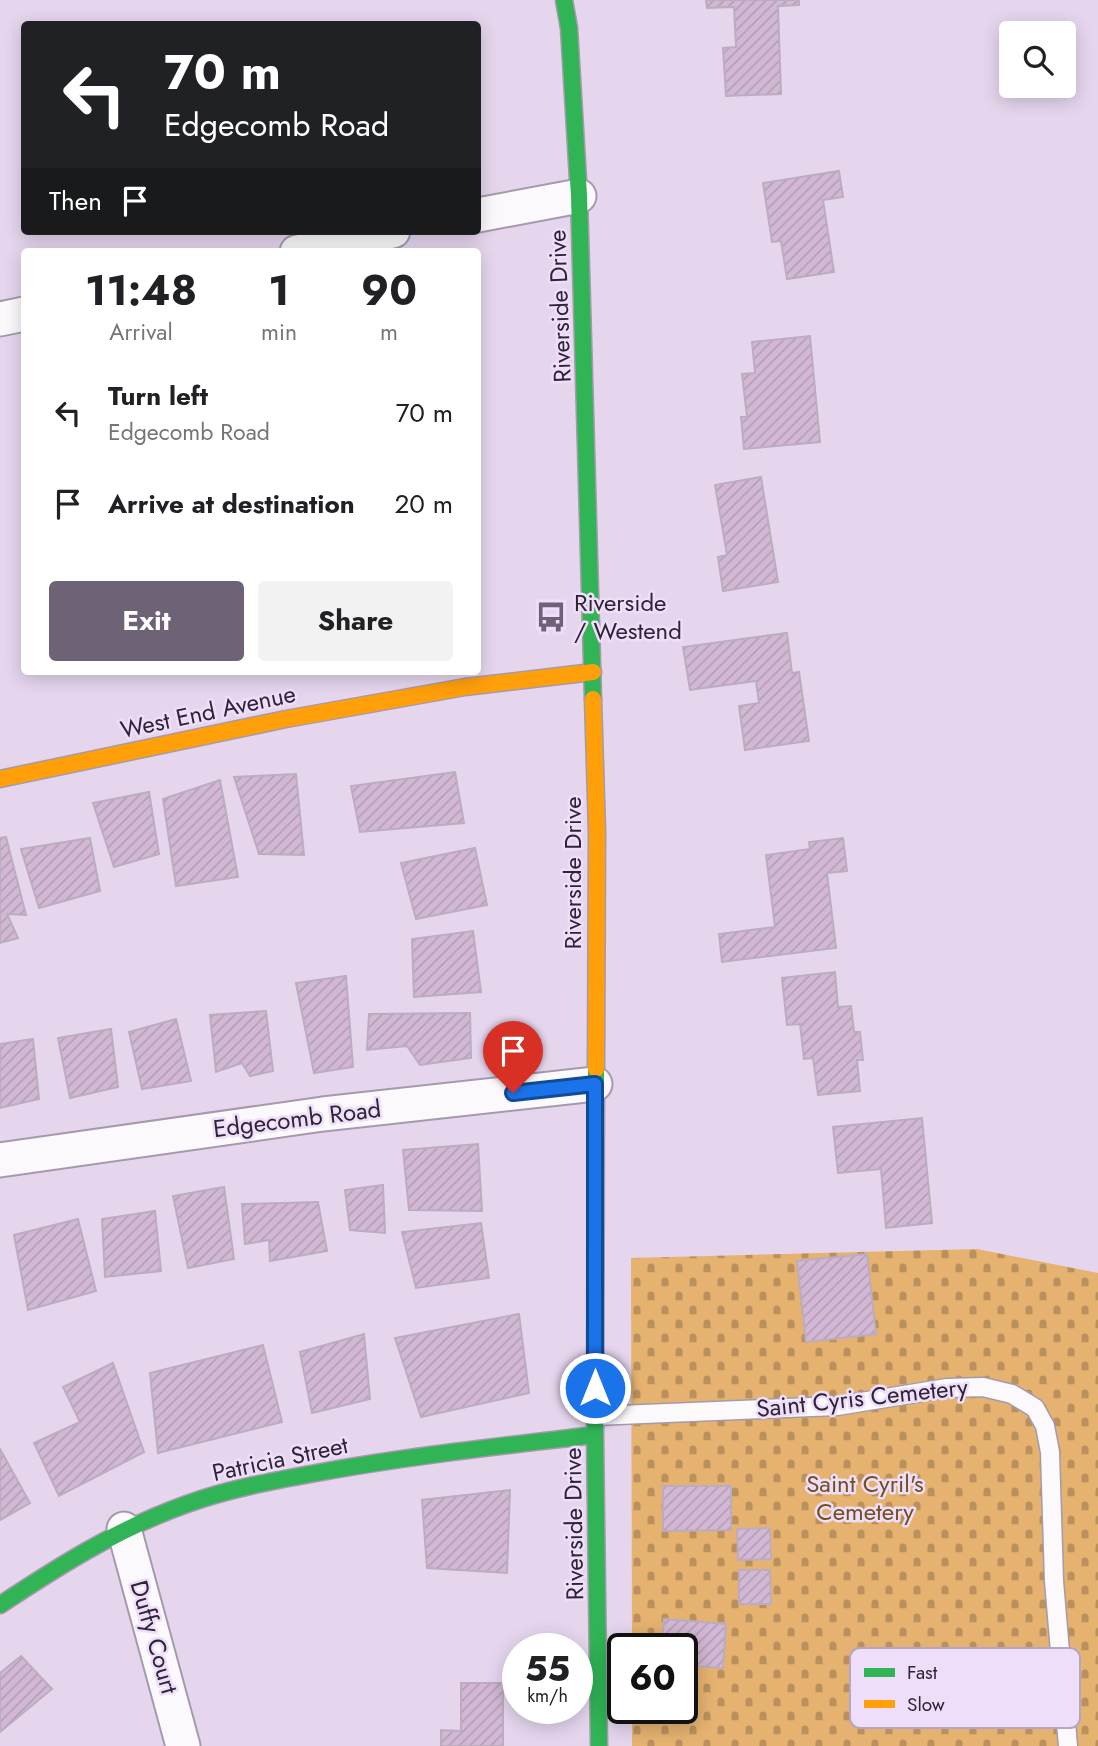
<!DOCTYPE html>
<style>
:root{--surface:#fff;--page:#f2f2f2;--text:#202124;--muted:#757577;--accent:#6e6276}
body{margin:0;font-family:Jost,sans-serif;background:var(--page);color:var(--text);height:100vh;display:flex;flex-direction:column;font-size:26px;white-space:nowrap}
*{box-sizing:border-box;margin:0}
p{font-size:23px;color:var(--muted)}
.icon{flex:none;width:38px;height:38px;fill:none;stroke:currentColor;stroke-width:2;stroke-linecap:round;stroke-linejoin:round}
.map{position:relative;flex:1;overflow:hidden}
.drawer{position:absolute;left:21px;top:248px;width:460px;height:427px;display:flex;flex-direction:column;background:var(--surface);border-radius:7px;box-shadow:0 4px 18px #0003}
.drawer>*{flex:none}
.hud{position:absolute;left:21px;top:21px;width:460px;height:214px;border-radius:7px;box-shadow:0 4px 18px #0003;background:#202124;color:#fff;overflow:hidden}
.controls{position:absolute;left:999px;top:21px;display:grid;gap:14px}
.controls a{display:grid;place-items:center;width:77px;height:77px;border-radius:7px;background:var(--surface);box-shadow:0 4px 18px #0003;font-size:35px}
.speed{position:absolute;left:502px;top:1633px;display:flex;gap:14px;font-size:35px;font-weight:700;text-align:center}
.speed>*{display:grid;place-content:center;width:91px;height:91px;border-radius:50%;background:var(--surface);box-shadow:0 4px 18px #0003;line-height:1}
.speed small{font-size:18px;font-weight:400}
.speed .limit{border:4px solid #111;border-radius:10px;background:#fff;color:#111}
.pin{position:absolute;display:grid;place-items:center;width:60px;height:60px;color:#fff;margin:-72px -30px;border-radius:50% 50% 50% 0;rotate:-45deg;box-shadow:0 0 7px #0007}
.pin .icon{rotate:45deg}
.me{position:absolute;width:77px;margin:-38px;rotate:0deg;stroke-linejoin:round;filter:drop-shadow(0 0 5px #0008)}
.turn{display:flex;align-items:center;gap:24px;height:147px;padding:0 28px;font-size:32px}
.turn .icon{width:91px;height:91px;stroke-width:2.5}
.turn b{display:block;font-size:49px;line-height:60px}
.then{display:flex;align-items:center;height:66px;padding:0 28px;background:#0003;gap:14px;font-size:26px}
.eta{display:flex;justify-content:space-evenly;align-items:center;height:119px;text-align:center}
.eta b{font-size:42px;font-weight:700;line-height:49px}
.action{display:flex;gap:14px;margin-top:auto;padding:14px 28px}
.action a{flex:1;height:80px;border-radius:7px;background:var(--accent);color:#fff;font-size:28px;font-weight:700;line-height:80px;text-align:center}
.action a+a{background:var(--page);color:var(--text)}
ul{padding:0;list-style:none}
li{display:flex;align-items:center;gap:21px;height:91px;padding:0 28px}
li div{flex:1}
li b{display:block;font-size:26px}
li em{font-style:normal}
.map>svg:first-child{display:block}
.cemetery{fill:url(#cemetery-stones)}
.building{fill:url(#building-hatch);stroke:#bbadbf;stroke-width:2}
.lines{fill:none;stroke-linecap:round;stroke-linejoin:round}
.lane-casing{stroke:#a59aac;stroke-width:21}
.street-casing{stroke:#a59aac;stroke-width:37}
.fast-casing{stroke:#a59aac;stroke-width:19}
.slow-casing{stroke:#a59aac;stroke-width:19}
.lane{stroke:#fbf9fc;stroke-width:18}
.street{stroke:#fbf9fc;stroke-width:33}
.fast{stroke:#30b455;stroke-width:16}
.slow{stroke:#ff9f0a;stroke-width:16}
.route-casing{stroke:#114b97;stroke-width:18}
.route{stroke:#1a73e8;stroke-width:12}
.labels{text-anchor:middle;stroke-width:5;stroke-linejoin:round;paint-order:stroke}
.street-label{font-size:24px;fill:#2e2435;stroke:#eedefa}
.poi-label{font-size:24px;fill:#2e2435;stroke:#eedefa;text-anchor:start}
.park-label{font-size:24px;fill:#724f20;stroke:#eedefa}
.key{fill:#eedefa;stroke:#b4a6bf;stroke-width:2}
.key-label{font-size:19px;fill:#2e2435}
</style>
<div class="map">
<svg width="1098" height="1746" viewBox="0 0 1098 1746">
<defs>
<pattern id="cemetery-stones" width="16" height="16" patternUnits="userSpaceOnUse" patternTransform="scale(1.75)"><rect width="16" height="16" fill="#e5b270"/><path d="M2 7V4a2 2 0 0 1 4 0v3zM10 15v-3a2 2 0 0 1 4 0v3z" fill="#ba915d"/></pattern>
<pattern id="building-hatch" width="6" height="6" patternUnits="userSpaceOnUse" patternTransform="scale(1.75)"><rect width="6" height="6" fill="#d2b8d4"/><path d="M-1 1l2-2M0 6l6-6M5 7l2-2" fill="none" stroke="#b59eb7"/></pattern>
</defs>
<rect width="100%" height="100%" fill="#e5d6ee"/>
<path class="cemetery" d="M977,1249L1098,1273V1746H632V1708H682V1648H632L631,1258Z"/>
<path class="building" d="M706,0H799V5L778,6L781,94L726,96L723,48L736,47L734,7L707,8Z
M839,171L843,197L823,200L834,272L787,279L781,241L772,242L763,183Z
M810,336L820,442L744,449L741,417H747L742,374L755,373L752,342Z
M761,477L778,582L723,591L718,557L727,555L715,485Z
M787,633L792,673L799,672L809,741L745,750L739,706L759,703L756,681L690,690L683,647Z
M455,772L464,823L360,832L351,786Z
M296,774L304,855L259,854L234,777Z
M220,780L238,877L176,886L163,799Z
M149,792L159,854L114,867L93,803Z
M6,837L26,915L7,914L18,938L0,943V838Z
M90,838L100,891L39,908L21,849Z
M843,838L847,871L827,873L836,948L722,962L719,934L775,927L766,855L810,849L809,842Z
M475,848L487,905L416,919L401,863Z
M473,931L481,992L414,997L412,939Z
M835,972L838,1007L851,1006L854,1032H860L863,1060H857L860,1091L818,1095L813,1058L804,1059L800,1024L787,1025L782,978Z
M346,976L353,1067L314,1073L296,983Z
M266,1011L273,1071L250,1076L242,1063L216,1072L210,1015Z
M470,1013L471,1058L420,1065L407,1046L367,1050L369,1014Z
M176,1019L191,1081L142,1089L129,1032Z
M111,1029L118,1087L70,1098L58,1038Z
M33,1039L39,1099L0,1108V1044Z
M922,1118L932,1223L886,1228L881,1169L838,1173L833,1127Z
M478,1144L482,1211L409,1210L403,1150Z
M383,1185L385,1233L350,1230L345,1190Z
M224,1187L234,1259L188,1268L173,1196Z
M318,1202L327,1251L270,1261L269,1240L245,1244L242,1204Z
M155,1211L161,1271L105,1277L102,1219Z
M78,1219L96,1291L28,1310L14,1235Z
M481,1223L489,1278L416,1288L402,1232Z
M867,1254L876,1334L806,1342L797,1261Z
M519,1314L529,1393L421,1417L395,1338Z
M364,1334L370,1399L312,1413L300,1352Z
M263,1345L282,1422L158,1453L150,1373Z
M113,1363L144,1452L59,1496L34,1443L80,1422L63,1387Z
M0,1449L30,1503L0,1520Z
M663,1486H731V1530L663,1531Z
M510,1490L507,1573L427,1568L422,1500Z
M770,1528L771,1559L738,1560L737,1529Z
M739,1570H770L771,1604H739Z
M664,1619L726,1624L723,1668L682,1665V1648H662Z
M21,1656L52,1689L0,1732V1673Z
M461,1683H503V1746H441V1730L461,1731Z"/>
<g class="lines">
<g class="lane-casing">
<path id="lane" d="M595,1416L837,1406L947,1388L983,1387L1012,1394L1035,1408L1045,1426L1050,1452L1054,1581L1068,1746"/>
</g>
<g class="street-casing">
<path id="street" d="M478,215L579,196
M297,252L393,231
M0,319L24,314
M0,1160L323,1114L595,1084
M124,1529L183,1746"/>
</g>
<g class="fast-casing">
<path id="fast" d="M564,0L569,28L579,196L593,699
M596,1069L595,1435L599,1746
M0,1605C59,1566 119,1528 187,1504C228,1489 272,1481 316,1473C408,1456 502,1446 595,1435"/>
</g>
<g class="slow-casing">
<path id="slow" d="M593,699L597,832L596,1069
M0,779L286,719L465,687L593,672"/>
</g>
<use href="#lane" class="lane"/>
<use href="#street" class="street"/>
<use href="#fast" class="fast"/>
<use href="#slow" class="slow"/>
</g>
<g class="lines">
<g class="route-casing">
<path id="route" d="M513,1093L595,1084V1388"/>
</g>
<use href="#route" class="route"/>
</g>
<defs>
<g id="bus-bare" transform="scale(2.415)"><path d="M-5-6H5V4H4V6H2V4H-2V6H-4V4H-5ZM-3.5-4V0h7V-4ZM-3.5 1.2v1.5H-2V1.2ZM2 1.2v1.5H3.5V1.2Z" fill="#6e6276" stroke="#eedefa" stroke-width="2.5" paint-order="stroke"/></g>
</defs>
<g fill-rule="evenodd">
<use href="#bus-bare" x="551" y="617"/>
</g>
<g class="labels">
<g class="street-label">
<text transform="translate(560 306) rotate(-92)" y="8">Riverside Drive</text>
<text transform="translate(208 712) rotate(-12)" y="8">West End Avenue</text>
<text transform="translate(573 873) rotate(-90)" y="8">Riverside Drive</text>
<text transform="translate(297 1119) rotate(-7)" y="8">Edgecomb Road</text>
<text transform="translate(862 1398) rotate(-6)" y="8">Saint Cyris Cemetery</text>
<text transform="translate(280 1459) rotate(-12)" y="8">Patricia Street</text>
<text transform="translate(574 1524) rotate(-91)" y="8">Riverside Drive</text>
<text transform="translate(154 1637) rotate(74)" y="8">Duffy Court</text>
</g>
<g class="poi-label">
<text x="574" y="611">Riverside<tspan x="574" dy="28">/ Westend</tspan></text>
</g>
<g class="park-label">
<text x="865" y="1492">Saint Cyril's<tspan x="865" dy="28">Cemetery</tspan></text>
</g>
</g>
<rect x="850" y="1648" width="230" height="80" rx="10" class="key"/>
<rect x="864" y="1668" width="31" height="9" fill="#30b455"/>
<rect x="864" y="1700" width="31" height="8" fill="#ff9f0a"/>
<g class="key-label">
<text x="907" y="1679">Fast</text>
<text x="907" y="1711">Slow</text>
</g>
</svg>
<div class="controls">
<a><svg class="icon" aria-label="search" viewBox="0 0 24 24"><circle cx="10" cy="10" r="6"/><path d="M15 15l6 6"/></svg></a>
</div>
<div class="speed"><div>55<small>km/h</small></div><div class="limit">60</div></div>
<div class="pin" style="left:513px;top:1093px;background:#d93025"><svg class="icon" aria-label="arrive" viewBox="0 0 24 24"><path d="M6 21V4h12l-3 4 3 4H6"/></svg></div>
<svg class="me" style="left:595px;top:1388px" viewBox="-20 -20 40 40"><circle r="17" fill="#1a73e8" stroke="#fff" stroke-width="3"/><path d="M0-11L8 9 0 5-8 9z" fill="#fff"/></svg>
<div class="hud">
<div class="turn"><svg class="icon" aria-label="left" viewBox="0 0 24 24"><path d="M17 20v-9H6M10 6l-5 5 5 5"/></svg><div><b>70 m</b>Edgecomb Road</div></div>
<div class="then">Then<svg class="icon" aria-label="arrive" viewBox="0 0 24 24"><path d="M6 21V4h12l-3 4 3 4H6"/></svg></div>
</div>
<section class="drawer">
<div class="eta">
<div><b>11:48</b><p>Arrival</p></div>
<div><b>1</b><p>min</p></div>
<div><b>90</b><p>m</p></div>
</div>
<ul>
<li><svg class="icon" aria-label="left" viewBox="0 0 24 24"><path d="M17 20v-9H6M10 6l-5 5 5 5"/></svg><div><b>Turn left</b><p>Edgecomb Road</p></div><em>70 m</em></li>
<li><svg class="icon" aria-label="arrive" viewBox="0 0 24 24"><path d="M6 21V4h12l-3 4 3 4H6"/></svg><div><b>Arrive at destination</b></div><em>20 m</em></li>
</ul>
<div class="action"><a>Exit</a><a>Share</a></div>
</section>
</div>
